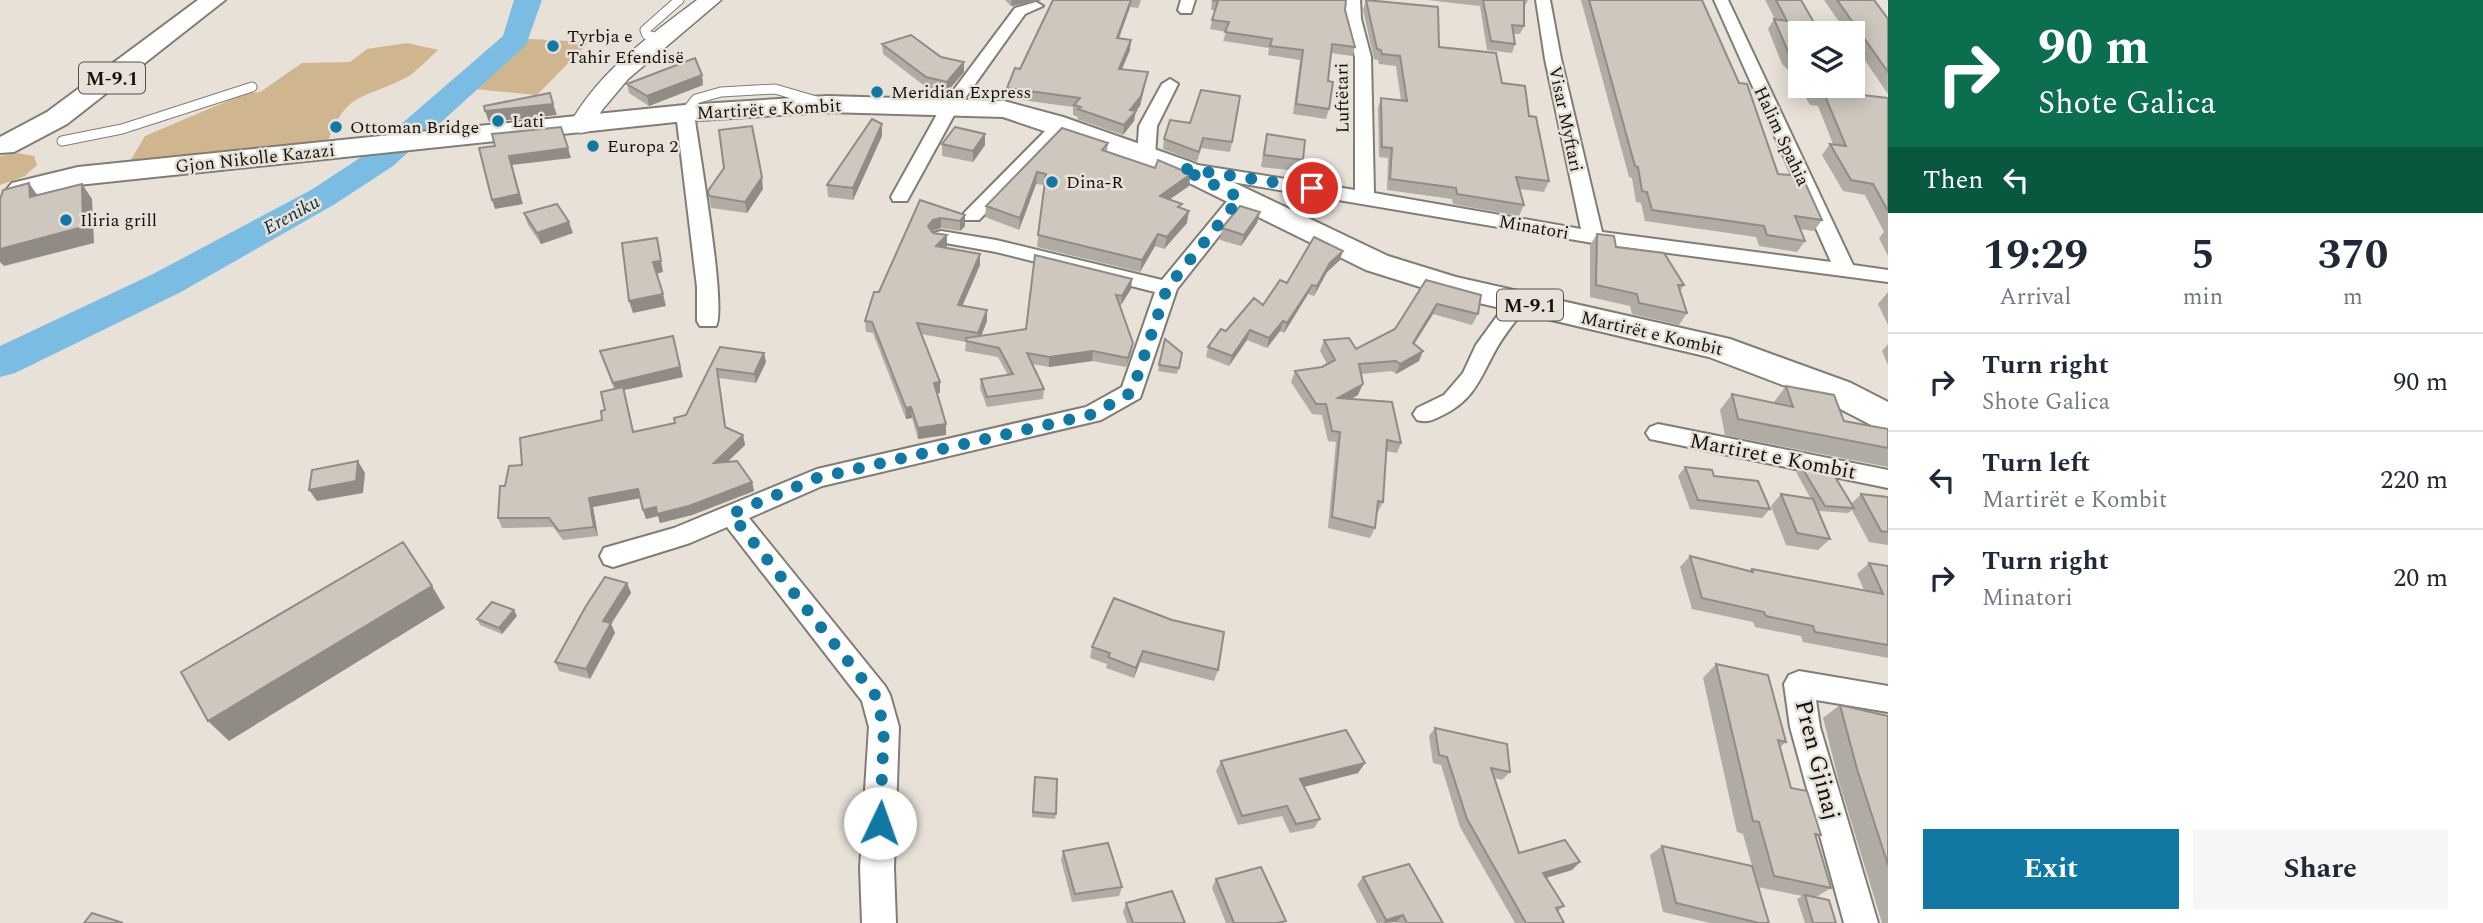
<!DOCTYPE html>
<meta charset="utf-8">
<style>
:root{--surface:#fff;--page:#f6f6f7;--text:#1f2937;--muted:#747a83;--line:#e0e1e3;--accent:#1177a3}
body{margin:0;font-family:Spectral,serif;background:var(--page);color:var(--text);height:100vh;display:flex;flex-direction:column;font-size:26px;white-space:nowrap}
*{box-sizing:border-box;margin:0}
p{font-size:23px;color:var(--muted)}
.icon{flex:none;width:38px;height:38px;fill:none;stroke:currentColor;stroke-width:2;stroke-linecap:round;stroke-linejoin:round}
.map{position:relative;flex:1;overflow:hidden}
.sheet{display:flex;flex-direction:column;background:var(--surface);width:595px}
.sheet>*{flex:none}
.banner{background:#0b6e4f;color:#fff;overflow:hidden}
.fabs{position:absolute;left:1788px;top:21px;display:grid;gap:14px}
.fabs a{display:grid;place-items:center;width:77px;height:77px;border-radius:0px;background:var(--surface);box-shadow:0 4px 18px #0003;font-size:35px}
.pin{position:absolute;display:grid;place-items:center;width:60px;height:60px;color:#fff;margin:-30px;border:4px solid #fff;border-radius:50%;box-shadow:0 2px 7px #0007}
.me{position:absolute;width:77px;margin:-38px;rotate:3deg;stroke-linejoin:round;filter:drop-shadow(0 0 5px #0008)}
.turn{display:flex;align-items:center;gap:24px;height:147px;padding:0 35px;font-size:32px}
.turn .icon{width:91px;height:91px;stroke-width:2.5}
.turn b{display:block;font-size:49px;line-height:60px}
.then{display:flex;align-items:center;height:66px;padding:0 35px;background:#0003;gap:14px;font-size:26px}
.eta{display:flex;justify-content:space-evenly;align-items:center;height:119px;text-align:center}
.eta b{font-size:42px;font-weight:700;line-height:49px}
.primary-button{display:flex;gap:14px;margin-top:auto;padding:14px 35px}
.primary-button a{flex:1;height:80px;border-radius:0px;background:var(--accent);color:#fff;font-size:28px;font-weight:700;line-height:80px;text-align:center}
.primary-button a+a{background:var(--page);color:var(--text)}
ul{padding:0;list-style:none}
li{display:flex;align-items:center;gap:21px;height:98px;padding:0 35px;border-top:2px solid var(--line)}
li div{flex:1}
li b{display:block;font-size:26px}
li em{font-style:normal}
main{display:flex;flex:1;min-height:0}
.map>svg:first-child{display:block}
.green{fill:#d0b68f}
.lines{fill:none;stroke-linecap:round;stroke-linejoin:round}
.river{fill:#7abce2;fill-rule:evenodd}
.lane-casing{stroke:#827d74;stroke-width:11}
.street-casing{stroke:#827d74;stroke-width:4}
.secondary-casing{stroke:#827d74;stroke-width:3}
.primary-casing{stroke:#827d74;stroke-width:4}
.lane{stroke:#fff;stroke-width:9}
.street{fill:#fff;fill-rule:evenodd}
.secondary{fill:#fff;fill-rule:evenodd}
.primary{fill:#fff;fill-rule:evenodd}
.wall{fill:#b0aba3}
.shaded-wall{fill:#908b85}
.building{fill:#cdc7be;stroke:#908b85;stroke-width:2}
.route{stroke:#1177a3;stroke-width:12;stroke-dasharray:0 21.6}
.poi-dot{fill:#1177a3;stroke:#e7e1d8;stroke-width:2.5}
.labels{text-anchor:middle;stroke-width:5;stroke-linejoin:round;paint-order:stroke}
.far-poi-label{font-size:18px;fill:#14120f;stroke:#e7e1d8;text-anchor:start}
.far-street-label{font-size:18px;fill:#14120f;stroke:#e7e1d8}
.shield{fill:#e7e1d8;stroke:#53504b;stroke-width:2}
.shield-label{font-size:19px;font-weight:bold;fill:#14120f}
.far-water-label{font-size:19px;font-style:italic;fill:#0e2d3d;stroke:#e7e1d8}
.street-label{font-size:21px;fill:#14120f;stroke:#e7e1d8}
.near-street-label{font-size:24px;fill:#14120f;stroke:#e7e1d8}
</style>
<main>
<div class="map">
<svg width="1888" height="923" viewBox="0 0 1888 923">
<rect width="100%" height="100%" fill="#e7e1d8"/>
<path class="green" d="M511,38L589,42L537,95L475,89Z
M407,43L438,50C429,58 419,69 409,76C364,101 347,88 327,144L129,163L145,136L244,94L260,92L302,63L350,62L367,49Z
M18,153L34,156L37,165L25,176L0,185V156Z"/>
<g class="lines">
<path class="river" d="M514,0H542L526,45L393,166L335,204L181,292L15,373L0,377V346L153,274L311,190L369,152L503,36Z"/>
<g class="lane-casing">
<path id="lane" d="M661,39L647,35L645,30L679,0
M685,113L696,99L721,92L775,89L823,103
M62,141L122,129L252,87"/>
</g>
<g class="street-casing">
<path id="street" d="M1181,0H1195L1191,13H1181L1178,10Z
M1346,0H1360L1361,19L1371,57L1374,193L1581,229L1545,59L1536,0H1550L1561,59L1602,232L1831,262L1714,0H1728L1853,265L1888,270V282L1593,243L1179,173L1176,169L1185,163L1355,190V57L1345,19Z
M1036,2L1043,6L1025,14L958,108L907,201H893L891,197L941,107L1015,8Z
M1170,79L1178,84L1157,126L1155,156L1152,160H1140L1137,156L1139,126L1162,84Z
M685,108L694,113C698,145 727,308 716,326H700L697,321V287L676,113Z
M1060,121L1066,122L1069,126L1066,130L979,220H965L962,216L965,212L1054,122Z
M1240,192L1249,198L1177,289L1140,398L1101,420L822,486L749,518L885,686L890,695L899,727L894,868L896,923H862L860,868L869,727L862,701L727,527L690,543L613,567L604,564L600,556L604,548L674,528L817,469L1086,407L1122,387L1155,292L996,252L934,241L931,237L934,233L941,231L996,240L1162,280L1233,194Z
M1518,295L1525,297L1529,302C1518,319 1503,335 1494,353C1479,381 1473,400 1443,415C1433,420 1427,423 1417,420L1413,414L1417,408L1444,395L1463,373L1476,345L1511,297Z
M1658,424L1888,470V488L1650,439L1646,433L1650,427Z
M1799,671L1888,686V712L1816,700L1820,727L1878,923H1844L1790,727L1784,684L1789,675Z"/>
</g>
<g class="secondary-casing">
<path id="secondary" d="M697,0H721L628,79L602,110L590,131L581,133L572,131L569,126C598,72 648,37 697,0Z"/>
</g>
<g class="primary-casing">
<path id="primary" d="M198,0H225L67,124L14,152L0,153V137L47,112Z
M827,96L1004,101L1063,117L1191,162L1388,256L1456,277L1730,339L1851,383L1888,402V431L1875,427L1825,401L1709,357L1449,296L1366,270L1171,174L1003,117L827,112L685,121L78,185L22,198L12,195L7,189L12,183L78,167L685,105Z"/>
</g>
<use href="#lane" class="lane"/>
<use href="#street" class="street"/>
<use href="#secondary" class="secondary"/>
<use href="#primary" class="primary"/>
</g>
<path class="wall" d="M1005,0H1042L1011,6Z
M1053,0H1141L1138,8L1130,7L1119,39L1130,50L1122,69L1146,82L1140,106L1135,111L1134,121L1123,135L1077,119L1078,117L1073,115V107L1006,98L1007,88L1020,69Z
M1212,0L1345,10L1355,47L1352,56L1331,53L1328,81L1329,109L1326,119L1293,114L1300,60L1268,55L1269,48L1223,41L1226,32L1210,29L1215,10H1211Z
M1366,0L1439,47L1502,83L1529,116L1549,181L1544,192L1519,189L1524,205L1519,216L1453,204L1452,199L1387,190L1388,158L1379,157L1378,108L1381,98L1401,100L1396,66L1379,64L1378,60L1374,59L1363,10Z
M1427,0H1528L1524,8V26L1520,34H1514L1515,44L1512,53L1487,50L1480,6Z
M1581,0H1702L1778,174L1822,220L1814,231L1800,229L1805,241L1797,252L1759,246L1756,237L1645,221L1641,203L1636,202L1632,178L1629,177Z
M1765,0H1801V86H1850L1854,94L1888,98V256L1879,238L1884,232L1865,195L1843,191L1822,155L1830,144H1833L1818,106L1810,105L1790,72L1782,64L1768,29L1774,19H1775Z
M1824,0H1874L1888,19V94L1853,43V33H1847Z
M882,44L964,72L947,92L926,87L883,54Z
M702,75L703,85L649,106L629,93L627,84Z
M1170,120L1232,142L1230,152L1201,148L1197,162L1163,149L1164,139Z
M1062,128L1108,143L1107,152L1189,186L1169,200L1181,208L1187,223L1164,249L1155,246L1140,272L1037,247L1044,185L1036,184L1019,230L985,217L986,206Z
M985,134V145L973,162L942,156V144Z
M1267,134L1303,160L1299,171L1261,167L1264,146Z
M882,136L853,200L828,197L827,185Z
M763,189L747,213L711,208L708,191Z
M920,200L965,215V226L960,231L941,228L932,232L933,233L947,235V246L945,248L980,254V265L962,306L987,310V321L981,336L1026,329L1131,289L1121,305H1119L1133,343L1131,353L1126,367L1092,361L1049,367L1032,364L1044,389L1043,399L987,407L980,388L981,379L1008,375L998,357L965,351L966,342L921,334L940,382V393H937L946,435L918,439L912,418L906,419L873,333L866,332L865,321Z
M524,213L573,233L541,244L528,225Z
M1257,223L1241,246L1220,240L1222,228Z
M1597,234L1616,247L1684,285L1680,291L1687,313L1679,325L1632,314L1630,306L1590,297V245Z
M1340,260L1327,272L1314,296L1308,294L1284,333L1280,331L1267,348L1247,340L1229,366L1206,357L1208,347L1226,331L1263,305L1287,283Z
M1426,280L1478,314L1472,325L1433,314L1414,344L1423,351L1419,361L1396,374L1392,371L1361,374L1358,395L1351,399L1401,443L1397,453L1386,451L1383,502L1378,512H1377L1375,528L1370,538L1328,528L1336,442L1328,441L1322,415L1312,414L1291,382L1295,371L1322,367L1327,364L1320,351L1324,340L1356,349L1395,329Z
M1888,292V325L1878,304Z
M1165,339L1179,368L1177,374L1158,371Z
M1888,344V365L1882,351Z
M720,347L764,353L766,362L756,383L719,378L726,427L743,435L745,445L727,462L752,482L754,491L692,515L660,523L658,516L646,519L640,498L593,507L598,536L563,540L553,527L502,528L498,518L505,486L522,465L602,420L614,389L600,351L683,377L624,390L634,432L675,423L686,415Z
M1786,386L1844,421L1888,429V467L1725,435L1720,410L1732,394L1773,403Z
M1801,466L1852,503L1861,494L1888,497V545L1869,542L1852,510L1848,513L1819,511L1830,539L1818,550L1786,545L1771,506L1781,494L1811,499L1796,472Z
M1685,467L1714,476L1770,509L1762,518L1690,509L1678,476Z
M1690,556L1749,571L1752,569L1864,590L1857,574L1869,563L1888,566V658L1803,642L1801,636L1755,627L1753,622L1692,609L1680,567Z
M627,583L631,593L611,624L615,633L590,679L559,671L555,662Z
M1114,598L1218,670L1214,681L1140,662L1134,678L1106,668L1107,664L1090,658L1092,647Z
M517,616L502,634L480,625L477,619Z
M1716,664L1786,742L1780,747L1791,788L1821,835L1816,838L1831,888L1816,897L1836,923H1805L1797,899L1802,896L1758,887L1769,923H1710L1663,912L1650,855L1662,846L1752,866L1743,834L1737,832L1703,678Z
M1840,705L1888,716V923H1882L1839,782L1823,718Z
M1435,728L1510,772L1502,780L1495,778L1519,853L1572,870L1546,878L1564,906L1557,912L1564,923H1515L1460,827L1441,765L1433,763L1429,736Z
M1221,761L1365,763L1358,773L1304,787L1320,819L1314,828L1290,833L1282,816L1238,825L1216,771Z
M1034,782L1056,814L1055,819L1032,817Z
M1063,851L1122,887L1119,896L1072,902L1061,860Z
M1363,877L1443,923H1396V922L1377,923L1357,885Z
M1216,879L1284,923H1226L1212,888Z
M1126,903L1185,923H1127L1123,912Z"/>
<path class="shaded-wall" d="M1012,0H1042L1011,6Z
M1131,0L1130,7L1115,48L1117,38Z
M1131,40L1130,50L1118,78L1119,69Z
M964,62V72L947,92V82Z
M1148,72L1140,106L1129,120L1130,110Z
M702,75L703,85L649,106L647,96Z
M553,104L557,115L489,122L485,111Z
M1136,111L1134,121L1123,135L1124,125Z
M882,124V136L853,200V188Z
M985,134V145L973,162V151Z
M568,148L571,158L512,165L523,204L495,209L492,200L509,156Z
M1037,172L1036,184L1019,230L1020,218Z
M1191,174L1189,186L1157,208L1160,196Z
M762,177L763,189L747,213L745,202Z
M29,183L40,199L30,197Z
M82,184L92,199L94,243L4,266L0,262V249Z
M1189,211L1187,223L1164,249L1167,237Z
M1260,212L1257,223L1241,246L1244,235Z
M965,215V226L960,231V221Z
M941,218V228L933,230L928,237V226L933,220Z
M569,222L573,233L541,244L537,233Z
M1158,234L1155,246L1140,272L1142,260Z
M947,235V246L936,257V246Z
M657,238L663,272L656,274L653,262Z
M1343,251L1340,260L1327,272L1314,296L1317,286L1330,263Z
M980,254V265L958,316V305Z
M1132,279L1131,289L1121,305L1122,296Z
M1312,285L1308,294L1284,333L1287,323Z
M663,294L666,306L633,313L629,301Z
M1437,304L1433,314L1408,354L1413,343Z
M987,310V321L978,344V333Z
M1283,321L1280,331L1267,348L1269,338Z
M1250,330L1247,340L1229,366L1232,356Z
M673,336L683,377L624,390L636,442L613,383Z
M1133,343L1131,353L1126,367L1128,358Z
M1093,351L1092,361L1049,367V357Z
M1423,351L1419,361L1396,374L1400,364Z
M764,353L766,362L756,383L754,374Z
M940,382V393L934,394V383Z
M1363,384L1358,395L1334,408L1338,398Z
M911,407L912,418L906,419V408Z
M946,424V435L918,439V428Z
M743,435L745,445L717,472L714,463Z
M358,461L365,473L363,493L317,501L309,490Z
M752,482L754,491L692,515L660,523L658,516L646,519L643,510Z
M638,489L641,498L593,507L598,536L594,527L589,498Z
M627,583L631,593L611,624L615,633L590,679L586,669L603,621Z
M432,586L445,608L229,741L208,721Z
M514,610L517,616L502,634L499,628Z
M1143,651L1140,662L1134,678L1136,668Z
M1365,763L1358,773L1295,789L1300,779Z
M1580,862L1572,870L1535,881L1543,873Z
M1403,915L1396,922L1383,923L1386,920Z"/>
<path class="building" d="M1053,0H1131L1117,38L1131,40L1119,69L1148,72L1141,96L1130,110L1136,111L1124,125L1078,109L1081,107L1074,105L1080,98L1007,88L1015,68L1020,69Z
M1212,0H1346L1345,10L1355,47L1332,44L1328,81L1333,82L1329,109L1296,104L1303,50L1270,46L1272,39L1225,32L1229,22L1212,20L1218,1Z
M1366,0L1438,7L1439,47L1496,53L1502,83L1525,86L1529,116L1536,117L1549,181L1516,177L1524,205L1457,194L1456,188L1390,179L1392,148L1382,147L1381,98L1407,101L1400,56L1382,54L1381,50L1377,49Z
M1483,0H1524V26L1512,25L1515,44L1491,41Z
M1589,0H1702L1739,83L1747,84L1778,174L1802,176L1822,220L1795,216L1805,241L1767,235L1764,226L1652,210L1647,192L1642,191L1638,167L1635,166Z
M1776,0H1801L1820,33H1801V68L1797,61L1789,54L1774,19L1787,21Z
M1837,0H1874L1888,19V72Z
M911,35L941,57L964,62L947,82L926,77L882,44Z
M695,58L702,75L647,96L627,84Z
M1811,86H1850L1854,94L1888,98V211L1873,184L1851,180L1830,144L1846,146L1825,96L1817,95Z
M1201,90L1240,96L1232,142L1203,138L1199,152L1164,139L1170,120L1190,123Z
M550,93L553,104L485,111L484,106Z
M872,119L882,124L853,188L827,185Z
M752,126L762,177L745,202L709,196L708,191L724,168L719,130Z
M561,127L568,148L509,156L519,194L492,200L479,148L495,146L492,134Z
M955,127L985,134L973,151L942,144Z
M1062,128L1108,143L1102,150L1155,168L1158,160L1191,174L1160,196L1182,204L1178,207L1189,211L1167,237L1158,234L1142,260L1038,235L1046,174L1037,172L1020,218L986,206Z
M1267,134L1305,140L1303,160L1264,155Z
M29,183L30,197L82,184L83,227L0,249V197H1L3,190Z
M920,200L965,215L960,221L941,218L933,220L928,226L933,233L947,235L936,246L980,254L958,305L987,310L978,333L917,323L940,382L934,383L946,424L918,428L911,407L906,408L872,322L865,321L874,292H879Z
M557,204L569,222L537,233L524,213Z
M1240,206L1260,212L1244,235L1222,228Z
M1597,234L1614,236L1616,247L1664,253L1684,285H1678L1687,313L1639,303L1637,294L1596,285Z
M1314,237L1343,251L1330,263L1317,286L1312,285L1287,323L1283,321L1269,338L1250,330L1232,356L1208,347L1221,329L1226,331L1254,298L1263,305L1280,280L1287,283Z
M657,238L661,261L653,262L663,294L629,301L622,243Z
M1035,255L1132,279L1122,296L1116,295L1133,343L1128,358L1093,351L1049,357L1027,353L1044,389L987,397L981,379L1013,374L999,348L966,341V338L1026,329Z
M1426,280L1481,295L1478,314L1437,304L1413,343L1423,351L1400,364L1396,361L1359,364L1363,384L1338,398L1392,402L1401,443L1387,440L1383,502L1378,501L1375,528L1332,517L1340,432L1332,431L1326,404H1316L1295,371L1322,367L1335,360L1324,340L1349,338L1356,349L1395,329Z
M673,336L680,367L613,383L600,351Z
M1165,339L1182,353L1179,368L1159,365Z
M720,347L764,353L754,374L717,369L725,427L743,435L714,463L737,461L752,482L689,506L657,514L656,507L643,510L638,489L589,498L594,527L559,531L549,518H498L500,486H505L509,466L522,465L520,438L602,420L601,411L605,410L601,392L623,387L633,432L675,423L674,418L686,415Z
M1786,386L1834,395L1844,421L1888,429V448L1738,419L1732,394L1793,407Z
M358,461L356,481L309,490L312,470Z
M1801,466L1832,472L1854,508L1825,506Z
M1685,467L1712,470L1714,476L1758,481L1770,509L1698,500Z
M1781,494L1813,499L1830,539L1797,533Z
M1861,494L1888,497V532L1881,531Z
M403,542L432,586L208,721L181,672Z
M1690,556L1753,572L1752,569L1883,594L1869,563L1888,566V645L1815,632L1813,626L1766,616L1764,612L1702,598Z
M605,577L627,583L603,621L611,623L586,669L555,662L586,606Z
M1114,598L1172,620L1224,632L1218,670L1143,651L1136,668L1108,657L1110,653L1092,647Z
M492,602L514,610L499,628L477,619Z
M1716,664L1768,675L1786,742L1778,740L1791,788L1807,791L1821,835L1815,834L1831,888L1774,876L1759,822L1753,821Z
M1840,705L1888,716V865L1857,769Z
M1435,728L1507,744L1510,772L1491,768L1519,853L1565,840L1580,862L1543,873L1564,906L1556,908L1564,923H1526L1467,819L1447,757L1439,755Z
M1346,730L1365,763L1300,779L1320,819L1296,824L1287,806L1242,816L1221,761Z
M1035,777L1057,779L1056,814L1033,812Z
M1108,843L1122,887L1075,894L1063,851Z
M1662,846L1752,866L1769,923H1759L1676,903Z
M1409,864L1443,923H1407L1403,915L1386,920L1363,877Z
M1261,867L1286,921L1277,923H1234L1216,879Z
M1172,891L1185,923H1133L1126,903Z
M1805,895L1829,900L1836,923H1813Z
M92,913L123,923H84Z"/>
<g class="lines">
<path class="route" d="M880,823L884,727L875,695L731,514L817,478L1093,414L1132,392L1167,288L1240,198L1181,168L1312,188"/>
</g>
<g class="poi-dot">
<circle cx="553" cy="46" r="7"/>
<circle cx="877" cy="92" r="7"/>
<circle cx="498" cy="121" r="7"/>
<circle cx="336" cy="127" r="7"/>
<circle cx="593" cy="146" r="7"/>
<circle cx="1052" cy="182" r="7"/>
<circle cx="66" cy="220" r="7"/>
</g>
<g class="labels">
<g class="far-poi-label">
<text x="567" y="42">Tyrbja e<tspan x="567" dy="21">Tahir Efendisë</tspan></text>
<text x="891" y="98">Meridian Express</text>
<text x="512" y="127">Lati</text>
<text x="350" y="133">Ottoman Bridge</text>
<text x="607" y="152">Europa 2</text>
<text x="1066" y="188">Dina-R</text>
<text x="80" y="226">Iliria grill</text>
</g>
<g class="far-street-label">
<text transform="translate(1342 98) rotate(-91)" y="6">Luftëtari</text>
<text transform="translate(769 109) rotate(-3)" y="6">Martirët e Kombit</text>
<text transform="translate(1566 119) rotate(78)" y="6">Visar Myftari</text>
<text transform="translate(1782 136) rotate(65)" y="6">Halim Spahia</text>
<text transform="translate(255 158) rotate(-6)" y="6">Gjon Nikolle Kazazi</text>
<text transform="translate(1534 227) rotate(10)" y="6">Minatori</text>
<text transform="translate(1652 333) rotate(13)" y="6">Martirët e Kombit</text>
</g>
<g class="shield">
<rect x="79" y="62.5" width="66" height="31" rx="5"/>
<rect x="1497" y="289.5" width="66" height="31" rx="5"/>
</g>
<g class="shield-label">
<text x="112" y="85">M-9.1</text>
<text x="1530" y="312">M-9.1</text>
</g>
<g class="far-water-label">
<text transform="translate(291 214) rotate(-29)" y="7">Ereniku</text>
</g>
<g class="street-label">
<text transform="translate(1773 456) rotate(11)" y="7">Martiret e Kombit</text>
</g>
<g class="near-street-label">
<text transform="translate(1818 760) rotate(76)" y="8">Pren Gjinaj</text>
</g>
</g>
</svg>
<div class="fabs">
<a><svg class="icon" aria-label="layers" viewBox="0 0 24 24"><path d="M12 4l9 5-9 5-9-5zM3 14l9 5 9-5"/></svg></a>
</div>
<div class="pin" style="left:1312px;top:188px;background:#d93025"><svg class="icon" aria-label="arrive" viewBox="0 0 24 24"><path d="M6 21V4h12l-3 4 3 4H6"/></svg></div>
<svg class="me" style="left:880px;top:823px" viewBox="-20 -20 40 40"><circle r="19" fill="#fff"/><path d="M0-13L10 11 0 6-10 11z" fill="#1177a3"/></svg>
</div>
<section class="sheet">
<div class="banner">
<div class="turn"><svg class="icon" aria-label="right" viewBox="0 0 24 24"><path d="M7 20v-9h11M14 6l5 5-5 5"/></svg><div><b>90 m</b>Shote Galica</div></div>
<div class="then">Then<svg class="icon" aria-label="left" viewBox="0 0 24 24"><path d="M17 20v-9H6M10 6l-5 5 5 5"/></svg></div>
</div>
<div class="eta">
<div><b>19:29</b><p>Arrival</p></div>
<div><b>5</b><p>min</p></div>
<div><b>370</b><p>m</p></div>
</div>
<ul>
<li><svg class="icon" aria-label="right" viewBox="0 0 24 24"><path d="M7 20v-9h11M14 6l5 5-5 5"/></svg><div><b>Turn right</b><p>Shote Galica</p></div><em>90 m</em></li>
<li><svg class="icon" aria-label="left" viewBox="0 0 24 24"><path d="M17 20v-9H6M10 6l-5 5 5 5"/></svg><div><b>Turn left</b><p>Martirët e Kombit</p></div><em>220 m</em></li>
<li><svg class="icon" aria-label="right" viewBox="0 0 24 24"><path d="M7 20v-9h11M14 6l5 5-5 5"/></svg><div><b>Turn right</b><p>Minatori</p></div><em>20 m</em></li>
</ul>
<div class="primary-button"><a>Exit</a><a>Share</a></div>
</section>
</main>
